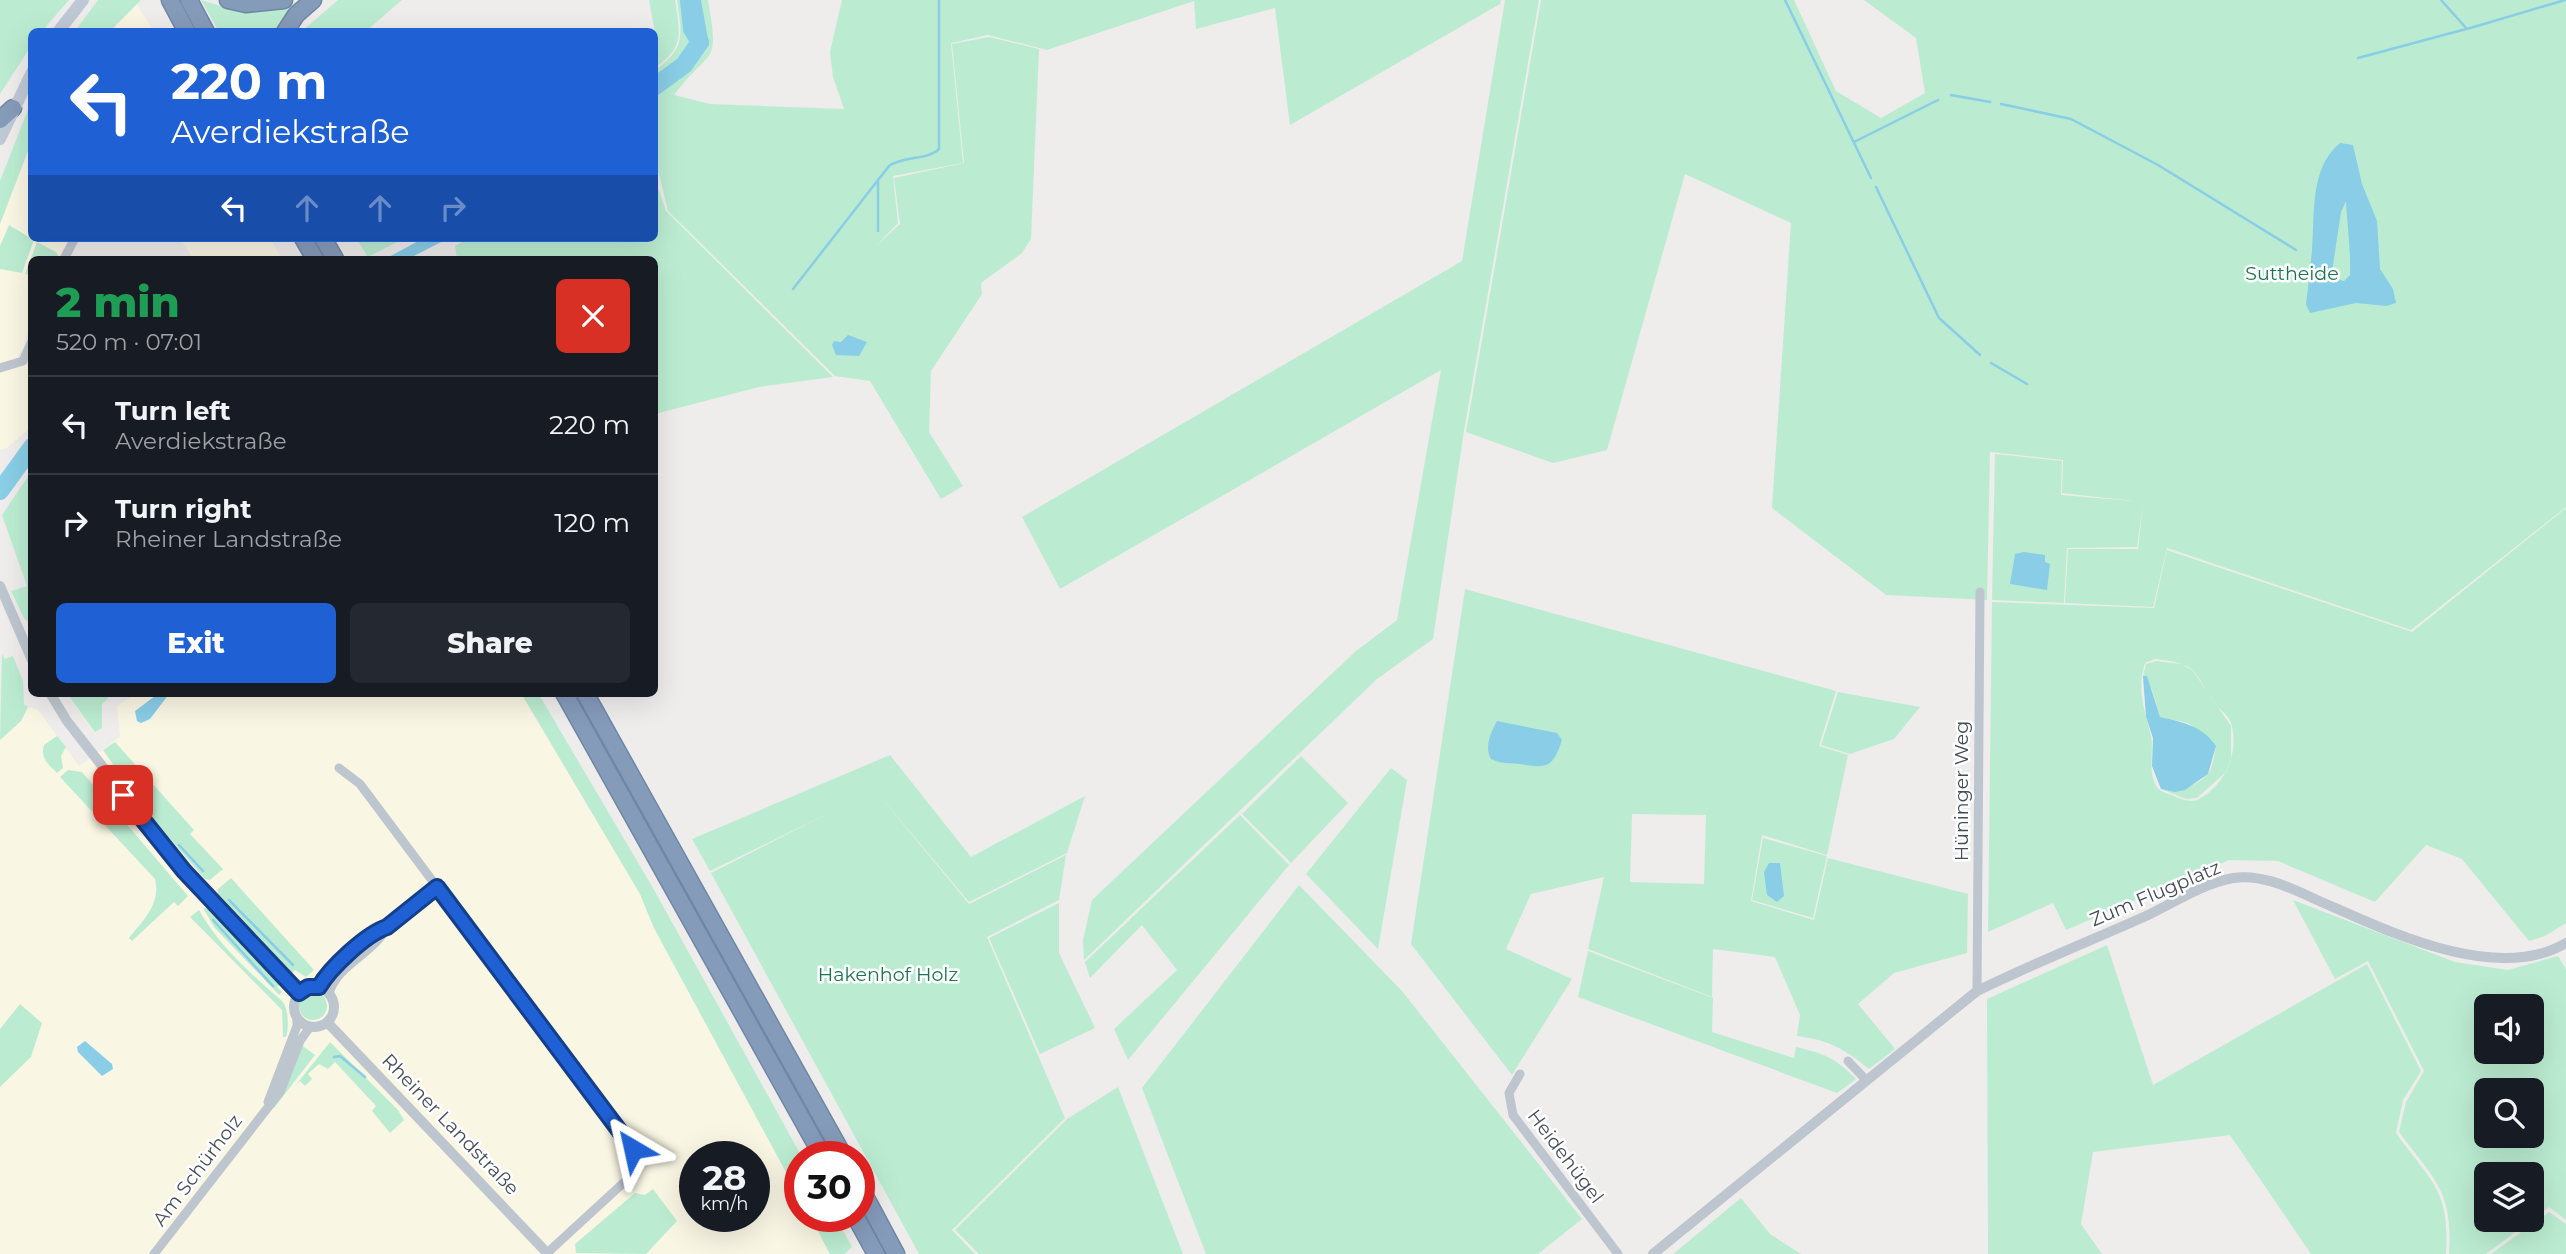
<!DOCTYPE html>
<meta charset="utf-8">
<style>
:root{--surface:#171b24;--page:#242831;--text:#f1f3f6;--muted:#9ea1a6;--line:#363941;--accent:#1f61d5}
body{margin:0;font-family:Montserrat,sans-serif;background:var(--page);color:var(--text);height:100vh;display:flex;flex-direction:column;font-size:26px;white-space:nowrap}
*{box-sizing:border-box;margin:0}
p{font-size:23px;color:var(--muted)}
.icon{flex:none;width:38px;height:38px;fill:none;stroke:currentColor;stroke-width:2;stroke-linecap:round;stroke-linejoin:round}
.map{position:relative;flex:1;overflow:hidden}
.side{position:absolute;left:28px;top:256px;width:630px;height:441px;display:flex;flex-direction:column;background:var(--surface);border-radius:10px;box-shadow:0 7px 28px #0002}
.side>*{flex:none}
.guide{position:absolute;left:28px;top:28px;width:630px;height:214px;border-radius:10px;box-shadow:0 7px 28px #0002;background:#1f61d5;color:#fff;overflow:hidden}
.tools{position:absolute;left:2474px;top:994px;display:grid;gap:14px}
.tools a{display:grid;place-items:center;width:70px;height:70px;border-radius:10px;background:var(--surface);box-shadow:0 7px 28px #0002;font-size:35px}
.speed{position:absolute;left:679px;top:1141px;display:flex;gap:14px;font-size:35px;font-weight:700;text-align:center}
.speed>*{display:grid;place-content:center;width:91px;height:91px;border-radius:50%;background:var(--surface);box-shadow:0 7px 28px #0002;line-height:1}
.speed small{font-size:18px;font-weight:400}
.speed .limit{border:10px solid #d22;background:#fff;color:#111}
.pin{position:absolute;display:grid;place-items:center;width:60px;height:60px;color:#fff;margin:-30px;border-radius:14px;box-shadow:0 4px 10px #0006}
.me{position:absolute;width:77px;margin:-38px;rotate:324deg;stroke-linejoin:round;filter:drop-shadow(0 0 5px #0008)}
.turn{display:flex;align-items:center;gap:24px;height:147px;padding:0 28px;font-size:32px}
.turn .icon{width:91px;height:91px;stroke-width:2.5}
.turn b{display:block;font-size:49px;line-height:60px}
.lanes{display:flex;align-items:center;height:66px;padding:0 28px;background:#0003;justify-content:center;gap:35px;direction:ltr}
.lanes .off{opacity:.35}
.round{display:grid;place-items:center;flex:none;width:74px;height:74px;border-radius:10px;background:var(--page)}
.overview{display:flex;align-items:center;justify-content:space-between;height:119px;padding:0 28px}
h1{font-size:42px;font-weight:800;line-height:52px;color:#1e9e55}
.button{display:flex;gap:14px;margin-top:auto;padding:14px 28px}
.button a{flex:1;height:80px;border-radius:10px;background:var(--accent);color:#fff;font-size:28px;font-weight:800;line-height:80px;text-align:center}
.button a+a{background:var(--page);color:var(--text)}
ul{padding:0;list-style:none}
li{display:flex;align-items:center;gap:21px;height:98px;padding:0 28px;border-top:2px solid var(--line)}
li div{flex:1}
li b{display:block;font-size:26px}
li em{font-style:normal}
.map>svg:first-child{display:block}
.commercial{fill:#faf6e4;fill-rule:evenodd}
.green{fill:#bbecd1;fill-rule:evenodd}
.water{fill:#89cde7;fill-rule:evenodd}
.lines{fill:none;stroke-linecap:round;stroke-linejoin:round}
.stream{stroke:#89cde7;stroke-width:2.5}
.river{stroke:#89cde7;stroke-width:18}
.motorway-casing{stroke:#7086a5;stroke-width:19}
.minor{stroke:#bdc5ce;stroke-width:9}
.tertiary{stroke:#bdc5ce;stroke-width:10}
.secondary{stroke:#bfc8d5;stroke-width:12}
.motorway{stroke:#859bba;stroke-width:16}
.route-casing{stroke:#143f8a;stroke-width:18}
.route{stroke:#1f61d5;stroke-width:12}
.labels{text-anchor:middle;stroke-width:5;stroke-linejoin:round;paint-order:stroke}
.park-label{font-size:19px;fill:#1a764f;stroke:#fff}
.street-label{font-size:19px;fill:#454e58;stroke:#fff}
</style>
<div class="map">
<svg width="2566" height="1254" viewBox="0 0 2566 1254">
<rect width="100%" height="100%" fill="#efecec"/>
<path class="commercial" d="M137,4L153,31L110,32Z
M31,143L32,238H69L58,259H32L31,317L24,347L18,356L31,369V427L7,448L0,450V224Z
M180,238H270L282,259H193Z
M138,693H521L640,894L654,928L800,1198V1216H810L830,1254H0V740L21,721L28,707L38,710L79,766L120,737L117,706ZM695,1157H754V1216H695Z"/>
<path class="green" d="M0,0H69L42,31L32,32L31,46L0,94Z
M98,0H141L110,31H75Z
M201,0L238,11L258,12L297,2L276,31L219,32Z
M338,0H402L366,31H302Z
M649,0H675C680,34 685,47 655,68V33Z
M677,0H708C720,69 711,46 674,95L710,104L844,109L833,77L830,52L842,0H1501L1500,4L1290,125L1275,8L1196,29L1194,1L1047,50L988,35L951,43L963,163L893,176L898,223L877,245L900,224L894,178L964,163L952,44L989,37L1039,49L1031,239L1022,253L981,283L982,294L931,371L929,432L963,486L941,499L870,381L835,376L668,211L655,158L654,71C686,48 682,36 677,0Z
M1505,0H1539L1464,431L1433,639L1377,679L1084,960L1083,940L1092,900L1356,651L1397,620L1441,370L1060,589L1022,517L1462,261Z
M1541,0H1794L1836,91L1881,118L1925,93L1916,38L1864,0H2566V507L2411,630L2167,548L2153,607L2065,603L2068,549H2138L2143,502L2137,547L2067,548L2064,603L1992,600L1995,454L2062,461L2061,495L2133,501L2062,493L2063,460L1990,452L1987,600L1886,595L1772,508L1791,223L1685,174L1607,450L1553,463L1466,432Z
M31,102V143L0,224V181Z
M655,179L666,211L833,377L759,387L655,414L654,259H457L455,246L469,238H654Z
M9,225L34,240L22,273L0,269V246Z
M356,238H405L368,257Z
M37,242L56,252L59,257L32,259L31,275L25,274Z
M31,472V625L24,618L11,591L27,586L2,515Z
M2566,508V923L2545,936L2529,941L2462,859L2426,845L2375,902L2278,861L2229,860L2066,930L2053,903L1988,932L1992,602L2154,608L2167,550L2412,632ZM2155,659C2199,664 2192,670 2215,703C2220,711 2228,714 2231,723C2240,751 2225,787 2197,800C2189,803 2179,798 2172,795C2165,793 2158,791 2155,784C2148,768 2154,752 2151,736C2145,711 2136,690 2145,663Z
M1465,589L1836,691L1819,746L1848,755L1827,855L1762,835L1751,901L1814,920L1828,858L1968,894L1967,953L1894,973L1858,1004L1895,1049L1869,1069C1843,1048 1831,1041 1797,1036L1800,1015L1775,957L1713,949L1712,997L1588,949L1604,877L1531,894L1506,949L1572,979L1512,1075L1411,944ZM1632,814L1706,815L1704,884L1630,882Z
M2,654L5,659L13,656L23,681L24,704L28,707L21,721L0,740Z
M2156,661L2182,664L2193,671L2231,726V760L2226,772L2197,798L2186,799L2161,789C2178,793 2195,787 2208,774C2213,768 2214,754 2216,746L2188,723L2160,717L2152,690L2143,676L2146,664Z
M1838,692L1920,707L1894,739L1850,754L1821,745Z
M67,693H113L102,704V728L95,732Z
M521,693H538L653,888L802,1157L800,1198L654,928L640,894Z
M57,736L66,747L61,756L63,768L57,773C48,764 40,758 44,745Z
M115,742L194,830L190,834L223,869L210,880L205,879L144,809L103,750Z
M890,755L971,857L1085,796L1067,853L969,902L875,790L969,904L1066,855L1059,900L987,937L1065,1118L952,1230L975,1254H919L711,873L831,812L710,871L692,839Z
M1301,756L1348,803L1291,863L1242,814Z
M1391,768L1407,780L1378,949L1306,874Z
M68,770L82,772L188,896L178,906L174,902L132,941L129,938C144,919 161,904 155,879L60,777Z
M1240,815L1289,865L1128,1060L1114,1029L1177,970L1142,925L1090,978L1085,962Z
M1763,838L1827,856L1813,918L1752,900Z
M231,878L314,970L306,977L295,970L292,973L248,930L218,895V889Z
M1299,885L1402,991L1582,1219L1538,1254H1206L1142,1088Z
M2293,900L2455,962L2508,970L2558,956L2566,969V1220L2549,1207L2486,1254H2449C2453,1190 2435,1181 2399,1132L2406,1102L2424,1071L2368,961L2335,979ZM2532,1006V1052H2487V1006ZM2532,1090V1136H2487V1090ZM2532,1174V1220H2487V1174Z
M1059,903V953L1095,1028L1040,1054L989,938Z
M203,908L209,909L280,984L277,987L282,992L279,995L214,927Z
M199,910C219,946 251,974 281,1000C289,1007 289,1028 286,1037H283L282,1010L190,917Z
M2107,945L2153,1085L2367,964L2421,1071L2403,1100L2396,1133C2431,1182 2450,1189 2446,1254H2311L2230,1135L2093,1152L2081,1224L2102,1254H1988L1987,999Z
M1588,951L1713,998L1712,1032L1794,1058L1796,1047C1825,1054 1834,1057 1856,1079L1837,1093L1578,997Z
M299 1006a14 14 0 1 1 28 0a14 14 0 1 1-28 0Z
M20,1004L42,1023L31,1057L0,1087V1029Z
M330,1042L398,1110L404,1120L390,1133L372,1111L376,1106L335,1062L328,1069L319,1064L308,1074L312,1079L305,1086L300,1081L295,1086Z
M303,1046L315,1055L274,1108L273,1107Z
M1118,1087L1183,1254H979L955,1230L1067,1119Z
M653,1189L677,1221L646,1254L576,1253L575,1244L635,1193L645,1195Z
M1741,1198L1770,1234L1801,1254H1673Z
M2549,1212L2566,1224V1254H2491Z
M810,1216H835L852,1247L844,1254H830Z"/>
<path class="water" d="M693,0H701L709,45L685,74L655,92V81L679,68L701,38L694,19Z
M2340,143L2353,145L2362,184L2377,221L2380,269L2393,289L2396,303L2386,306L2356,303L2310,313L2306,305C2308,287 2310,269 2312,251C2315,216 2309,168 2340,143ZM2346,201C2347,224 2351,251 2350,275L2344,281L2335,279L2332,272L2341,212Z
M424,238H449L408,259H385Z
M848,335L867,342L859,356L836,355L832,345L834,341L841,342Z
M2024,552L2045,555V562L2050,564L2047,590L2010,584L2015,554Z
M2143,676H2147L2160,717C2182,722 2203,726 2216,746L2208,774L2185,790L2175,792L2161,789L2152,766L2153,738L2146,717Z
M159,693L169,694L150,719L141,723L137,721L135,711Z
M1497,721L1557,733L1562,740C1553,767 1548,769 1520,764C1509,763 1501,764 1491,759C1484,747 1491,732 1497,721Z
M1769,863H1780L1784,896L1777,902L1767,895L1764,872Z
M85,1041L112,1064L113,1069L102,1076L78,1052L77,1047Z"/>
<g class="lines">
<path class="stream" d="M1785,0L1871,178
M2441,0L2467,29L2565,0
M2358,58L2466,29
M1951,95L1990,102
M2001,104L2071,119L2158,165L2296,250
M1854,142L1938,100
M878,181V231
M1876,187L1939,318L1980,355
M793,289L889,166C903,156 928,160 939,149V0
M1991,363L2027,384
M179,845L203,871
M229,900L293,965
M213,920L273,986
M334,1057L340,1056L365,1077"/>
<path class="river" d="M654,87L684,65L700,42L692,29L689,0
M0,491L32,447"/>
<g class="motorway-casing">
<path id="motorway" d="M170,0L187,32
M189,0L206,32
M228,0L246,4L284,0
M285,32L296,15L313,0
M0,120L13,108
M303,238L315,259
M323,238L335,259
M564,693L823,1157
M585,693L844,1157
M859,1185L896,1254
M855,1216L876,1254"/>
</g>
<path class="minor" d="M64,259L75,238
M0,368L23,361L32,341
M339,768L360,784L633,1149L636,1164L632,1175L546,1254
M319,987C330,969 366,934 387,927L437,887
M1977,991L1980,592
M329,994C336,965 374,954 387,927
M1848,1061L1866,1080
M1520,1074L1509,1093L1513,1115L1618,1254
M268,1102L297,1026V1018
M154,1254L280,1092L300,1041L310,1027"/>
<path class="tertiary" d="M0,586L32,660
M50,693L67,721L184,871L299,993
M294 1007a20 20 0 1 1 40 0a20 20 0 1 1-40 0Z
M327,1022L548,1254
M1653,1254L1977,991C2032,964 2090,941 2146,916C2173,903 2204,883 2233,878C2265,873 2296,891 2324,903C2390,932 2497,984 2566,943"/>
<path class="secondary" d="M58,32L83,0
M0,139L32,72"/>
<use href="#motorway" class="motorway"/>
</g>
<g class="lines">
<g class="route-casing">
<path id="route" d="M123,795L184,871L299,993L308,987H319C330,968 366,934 387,927L437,887L633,1149"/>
</g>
<use href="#route" class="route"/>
</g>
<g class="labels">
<g class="park-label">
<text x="2292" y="280">Suttheide</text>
<text x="888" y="981">Hakenhof Holz</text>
</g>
<g class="street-label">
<text transform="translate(1961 791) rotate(-90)" y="7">Hüninger Weg</text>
<text transform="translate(2155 893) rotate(-23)" y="7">Zum Flugplatz</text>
<text transform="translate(451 1124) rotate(46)" y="7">Rheiner Landstraße</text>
<text transform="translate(1566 1156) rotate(53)" y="7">Heidehügel</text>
<text transform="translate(197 1170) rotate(-53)" y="7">Am Schürholz</text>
</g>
</g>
</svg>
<div class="tools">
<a><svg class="icon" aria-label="sound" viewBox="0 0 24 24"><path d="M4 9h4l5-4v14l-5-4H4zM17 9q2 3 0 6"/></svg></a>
<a><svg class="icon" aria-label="search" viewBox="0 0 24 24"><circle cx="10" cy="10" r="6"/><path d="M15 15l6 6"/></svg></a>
<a><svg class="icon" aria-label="layers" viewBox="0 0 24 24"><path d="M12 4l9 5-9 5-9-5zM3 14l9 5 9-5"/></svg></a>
</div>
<div class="speed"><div>28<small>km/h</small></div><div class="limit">30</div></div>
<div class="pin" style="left:123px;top:795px;background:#d93025"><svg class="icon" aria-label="arrive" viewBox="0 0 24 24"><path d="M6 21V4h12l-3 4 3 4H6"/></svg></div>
<svg class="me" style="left:633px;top:1149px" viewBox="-20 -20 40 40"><path d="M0-17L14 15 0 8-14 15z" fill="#1f61d5" stroke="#fff" stroke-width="4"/></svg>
<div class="guide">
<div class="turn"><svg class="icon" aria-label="left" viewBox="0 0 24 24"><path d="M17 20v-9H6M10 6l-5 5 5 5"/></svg><div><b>220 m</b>Averdiekstraße</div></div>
<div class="lanes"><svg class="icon" aria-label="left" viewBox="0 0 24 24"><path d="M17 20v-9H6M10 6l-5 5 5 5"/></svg><svg class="icon off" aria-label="ahead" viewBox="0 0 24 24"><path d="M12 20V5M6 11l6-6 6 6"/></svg><svg class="icon off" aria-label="ahead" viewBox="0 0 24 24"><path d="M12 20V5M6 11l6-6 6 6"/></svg><svg class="icon off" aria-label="right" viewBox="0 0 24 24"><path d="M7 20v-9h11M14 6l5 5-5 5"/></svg></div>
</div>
<section class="side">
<div class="overview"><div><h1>2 min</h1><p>520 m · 07:01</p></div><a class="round" style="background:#d93025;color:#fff"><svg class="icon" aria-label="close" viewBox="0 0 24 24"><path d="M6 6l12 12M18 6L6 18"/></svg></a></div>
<ul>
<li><svg class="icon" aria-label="left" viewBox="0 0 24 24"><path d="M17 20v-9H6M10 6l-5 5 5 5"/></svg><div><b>Turn left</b><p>Averdiekstraße</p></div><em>220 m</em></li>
<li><svg class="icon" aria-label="right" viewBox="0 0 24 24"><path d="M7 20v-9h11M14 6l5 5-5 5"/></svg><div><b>Turn right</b><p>Rheiner Landstraße</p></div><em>120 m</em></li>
</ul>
<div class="button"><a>Exit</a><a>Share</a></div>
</section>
</div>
